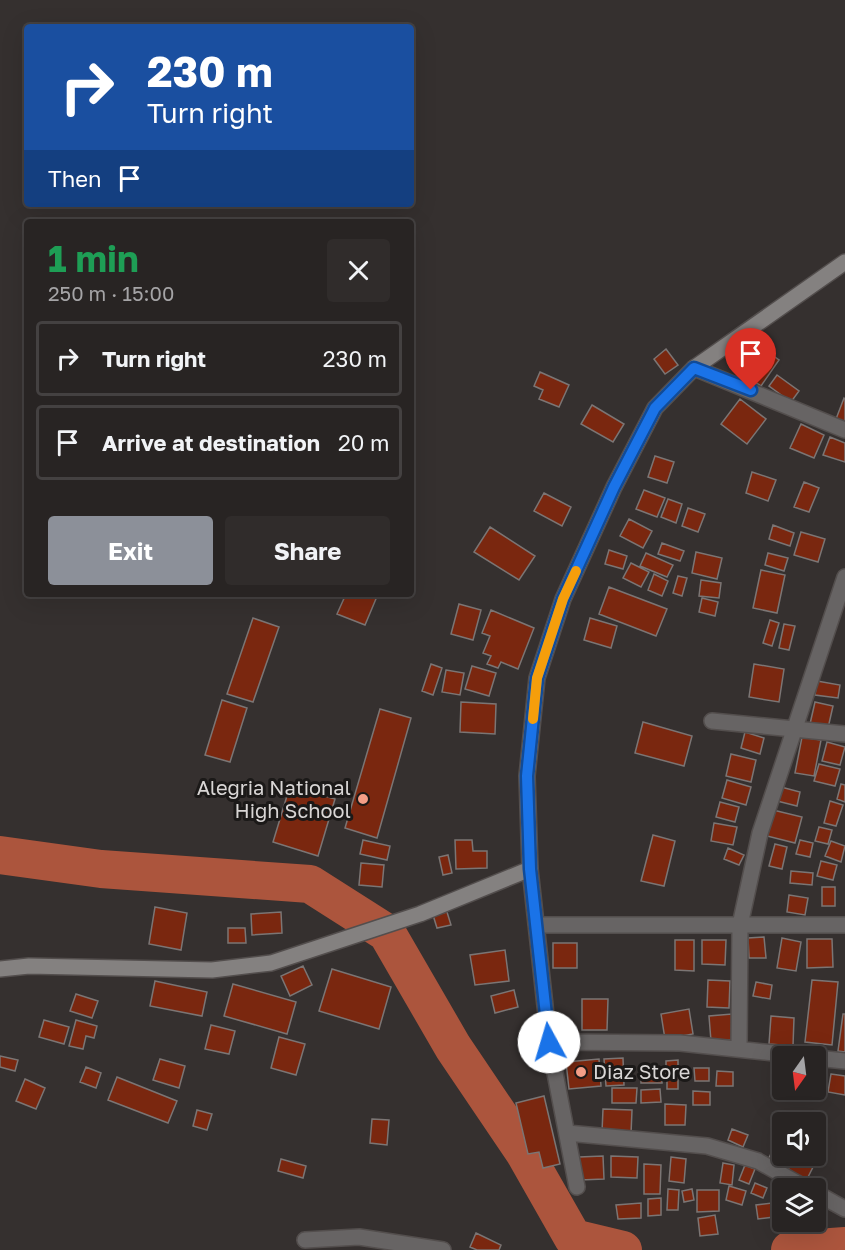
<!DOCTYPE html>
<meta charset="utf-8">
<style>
:root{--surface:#282423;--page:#302c2b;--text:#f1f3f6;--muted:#a5a4a6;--line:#444141;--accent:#8c9099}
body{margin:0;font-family:"Golos Text",sans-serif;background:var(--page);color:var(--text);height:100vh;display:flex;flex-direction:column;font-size:22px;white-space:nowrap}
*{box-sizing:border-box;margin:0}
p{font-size:20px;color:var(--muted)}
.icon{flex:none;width:33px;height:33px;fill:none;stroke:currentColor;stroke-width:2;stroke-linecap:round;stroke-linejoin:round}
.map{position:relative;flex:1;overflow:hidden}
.side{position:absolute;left:24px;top:219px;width:390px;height:378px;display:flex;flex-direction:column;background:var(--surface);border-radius:6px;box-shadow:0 6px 24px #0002,0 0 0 2px var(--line)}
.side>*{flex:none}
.guide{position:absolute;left:24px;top:24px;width:390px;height:183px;border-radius:6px;box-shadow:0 6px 24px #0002,0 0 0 2px var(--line);background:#1a4fa0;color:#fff;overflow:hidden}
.needle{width:39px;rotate:194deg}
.buttons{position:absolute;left:772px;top:1046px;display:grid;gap:12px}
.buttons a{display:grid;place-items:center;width:54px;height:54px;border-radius:6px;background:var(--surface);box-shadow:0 6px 24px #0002,0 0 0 2px var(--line);font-size:30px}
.pin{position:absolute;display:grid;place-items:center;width:51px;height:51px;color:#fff;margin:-62px -26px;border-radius:50% 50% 50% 0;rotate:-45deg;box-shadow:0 0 6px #0007}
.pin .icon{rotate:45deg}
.me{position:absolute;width:66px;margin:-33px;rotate:354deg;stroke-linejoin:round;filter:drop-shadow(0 0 4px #0008)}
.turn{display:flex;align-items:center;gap:21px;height:126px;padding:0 24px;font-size:27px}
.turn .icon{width:78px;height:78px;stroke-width:2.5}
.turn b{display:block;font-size:42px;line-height:51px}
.then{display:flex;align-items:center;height:57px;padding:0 24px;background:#0003;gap:12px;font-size:22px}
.round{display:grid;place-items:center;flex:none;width:63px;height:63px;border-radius:6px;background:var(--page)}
.head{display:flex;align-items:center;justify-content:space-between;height:102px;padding:0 24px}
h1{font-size:36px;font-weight:700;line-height:45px;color:#1e9e55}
.action{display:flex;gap:12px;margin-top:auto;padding:12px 24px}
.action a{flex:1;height:69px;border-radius:6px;background:var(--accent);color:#fff;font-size:24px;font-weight:700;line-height:69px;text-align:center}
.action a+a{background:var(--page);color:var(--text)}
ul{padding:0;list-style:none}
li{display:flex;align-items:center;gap:18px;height:75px;margin:0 12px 9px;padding:0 12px;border:3px solid var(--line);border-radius:6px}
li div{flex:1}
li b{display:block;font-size:22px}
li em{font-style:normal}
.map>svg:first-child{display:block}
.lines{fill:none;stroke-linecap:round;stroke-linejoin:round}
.river{stroke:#ac553d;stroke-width:38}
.building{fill:#7a270f;stroke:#7b7574;stroke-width:1.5}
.minor-casing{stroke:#534e4d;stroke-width:18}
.secondary-casing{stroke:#534e4d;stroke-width:18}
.minor{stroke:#676464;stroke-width:15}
.secondary{stroke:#848180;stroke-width:15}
.route-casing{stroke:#114b97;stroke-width:15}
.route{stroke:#1a73e8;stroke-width:10}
.slow{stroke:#f59e0b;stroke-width:10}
.poi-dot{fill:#f49e87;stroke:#1b1918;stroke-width:2}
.labels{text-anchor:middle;stroke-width:6;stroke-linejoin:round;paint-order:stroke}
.poi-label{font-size:20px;fill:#d9d6d5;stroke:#1b1918;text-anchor:end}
</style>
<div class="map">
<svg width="845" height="1250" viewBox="0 0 845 1250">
<rect width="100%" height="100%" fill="#35302f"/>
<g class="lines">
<path class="river" d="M0,855L101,869L310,884L387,933L453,1047L524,1152L573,1238L623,1250
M790,1250L845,1246"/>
</g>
<path class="building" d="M666,349L678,365L665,374L654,359Z
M750,351L761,361L746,378L735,369Z
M768,352L779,360L761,386L750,379Z
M540,372L569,385L559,407L539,399L543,390L534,386Z
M777,375L799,391L791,402L769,386Z
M844,398L845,399V423L836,419Z
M740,399L766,419L747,444L721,424Z
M592,405L624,424L613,442L581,424Z
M801,424L824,435L814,458L790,448Z
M830,437L845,443V462L823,455Z
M655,456L674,462L667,483L648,477Z
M752,472L776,480L768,501L746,493Z
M804,482L819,488L809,512L794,507Z
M644,490L665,498L657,517L636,509Z
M544,493L571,507L562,526L534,511Z
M668,499L682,504L676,523L661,517Z
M688,508L705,514L698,532L682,526Z
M629,519L652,531L643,548L620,536Z
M773,525L794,533L790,546L769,539Z
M490,527L535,556L519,580L474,552Z
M801,532L825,539L818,562L794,555Z
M662,543L684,551L680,561L658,554Z
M609,550L627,556L623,569L605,564Z
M696,552L722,558L717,579L692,573Z
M646,553L673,565L667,577L640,566Z
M768,553L788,558L784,571L765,565Z
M631,563L649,572L641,587L623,578Z
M761,570L785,575L777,613L753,608Z
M654,574L668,581L662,596L648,590Z
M678,576L687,578L682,596L673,593Z
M701,580L721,583L719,598L699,596Z
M609,587L667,609L656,636L599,614Z
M346,594H378L365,625L337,614Z
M702,598L718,602L715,616L699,612Z
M459,604L481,610L473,640L451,634Z
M491,610L534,628L518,669L501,662L498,668L487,664L491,656L483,653L490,636L482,633Z
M253,618L279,627L253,702L227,694Z
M590,618L617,626L611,648L584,640Z
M770,620L779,623L772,646L763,643Z
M784,624L795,626L789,650L779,648Z
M431,664L442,668L433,695L422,691Z
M754,664L784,669L779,702L749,697Z
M472,666L496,673L489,696L465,689Z
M446,670L464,673L460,695L442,692Z
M817,681L840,685L838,698L815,695Z
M222,700L247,708L230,762L205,755Z
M461,702L496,704L495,734L460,732Z
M815,702L833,706L828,728L810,724Z
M380,709L411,718L377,838L345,828Z
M643,722L692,736L684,766L635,753Z
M745,732L764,738L760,754L741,748Z
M802,737L821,740L814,776L795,773Z
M827,742L845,747L840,765L822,761Z
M731,754L756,760L751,782L726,776Z
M819,764L840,769L835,786L814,781Z
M727,780L751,787L746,805L722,798Z
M841,784L845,785V802L837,799Z
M290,786L335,799L318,856L273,842Z
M781,787L800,792L797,806L777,801Z
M830,801L843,805L836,826L824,823Z
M720,802L739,807L735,822L716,817Z
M773,810L802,817L795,843L767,836Z
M714,823L737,827L733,845L711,841Z
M819,827L832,830L828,844L815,841Z
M653,835L675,841L664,886L641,881Z
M363,840L390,846L387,860L360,854Z
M455,840H472L473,851H487V868L456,869Z
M800,840L813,843L810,857L796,854Z
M831,841L845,846L841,862L825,856Z
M775,844L787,847L782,869L769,866Z
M728,848L744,855L739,865L724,859Z
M448,855L452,873L443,875L439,857Z
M821,861L837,865L833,880L817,876Z
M361,863L384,865L382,887L359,885Z
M791,871L813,873L812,885L790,883Z
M822,887H835V906H822Z
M789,895L808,898L805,915L787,912Z
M155,907L187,913L181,950L149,944Z
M281,912L282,933L252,935L251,914Z
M447,912L451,925L437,928L433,915Z
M228,928H245L246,943H228Z
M764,937L766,958H749L748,938Z
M782,938L801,942L796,971L777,968Z
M807,939H832L833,967L807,968Z
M675,940H694V971L675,970Z
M702,940H726L725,965L702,964Z
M553,943H577V968H553Z
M505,950L509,981L475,985L470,955Z
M303,966L312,985L290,996L281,976Z
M332,969L391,987L379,1029L319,1011Z
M708,980L730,981L729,1008L707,1007Z
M812,980L838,982L832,1045L805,1042Z
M155,981L207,992L202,1016L150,1006Z
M756,982L772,985L770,999L753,996Z
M233,984L296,1002L287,1034L224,1016Z
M514,990L518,1007L495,1013L491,996Z
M76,994L98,1001L92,1018L70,1011Z
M582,999H608L607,1030H582Z
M689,1009L693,1034L665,1039L661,1014Z
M732,1014L733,1040L711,1041L709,1016Z
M843,1014H845V1052L838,1051Z
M771,1016L794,1018L793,1046L769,1044Z
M44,1020L69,1027L64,1044L39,1037Z
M76,1020L97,1026L94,1038L86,1036L83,1049L69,1046Z
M211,1025L235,1031L229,1054L205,1049Z
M279,1037L305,1044L296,1075L271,1068Z
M0,1056L18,1060L15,1071L0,1067Z
M623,1058L624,1085L606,1086L604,1059Z
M160,1059L185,1066L179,1088L153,1080Z
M599,1059L601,1086L569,1089L566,1062Z
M678,1060V1072L666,1073V1061Z
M86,1067L101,1073L96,1088L80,1082Z
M694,1068H709V1081H695Z
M641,1069H662V1083H641Z
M717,1071L733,1072V1086H716Z
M831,1074L845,1076V1095L828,1092Z
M678,1075V1089H667V1076Z
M117,1077L177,1101L168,1123L108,1100Z
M781,1077H783V1089H800L799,1098L780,1096Z
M25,1079L45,1088L36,1109L16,1101Z
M612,1088H637L636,1103H612Z
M660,1089L661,1102L641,1103V1090Z
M693,1091L710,1092V1105H693Z
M544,1096L560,1164L543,1168L539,1152L528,1154L516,1103Z
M665,1104L686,1105L685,1125H665Z
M603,1109L632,1110L631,1134L602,1132Z
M197,1110L212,1114L207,1130L193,1126Z
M372,1119L389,1120L387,1145L370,1143Z
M732,1129L748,1135L743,1147L728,1140Z
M776,1143L783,1147V1155H786L780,1167L767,1162Z
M603,1156L604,1179L580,1180L579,1157Z
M611,1156L638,1157L637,1178L611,1177Z
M794,1156L814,1165L806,1181L787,1172Z
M671,1157L686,1159L684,1183L669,1181Z
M281,1159L306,1166L303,1178L278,1171Z
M723,1163L734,1165L732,1185L720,1183Z
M644,1164L661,1165L660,1194H644Z
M745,1165L755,1169L749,1184L739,1180Z
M755,1183L767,1188L763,1198L751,1193Z
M729,1186L746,1191L742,1205L726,1200Z
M668,1189L679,1190L678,1210H667Z
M692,1189L694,1200L684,1202L682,1191Z
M697,1190H719V1211L697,1212Z
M661,1198V1215L648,1216V1199Z
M641,1203V1218L618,1219L616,1205Z
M772,1203L774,1217L758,1219L756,1205Z
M715,1215L718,1234L700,1236L698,1218Z
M476,1233L501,1245L499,1250H477L470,1247Z"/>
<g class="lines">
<g class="minor-casing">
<path id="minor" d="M694,368L845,430
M712,721L845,734
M530,869L549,1042L577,1187
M536,925H845
M549,1042L680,1043L802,1056
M739,1048L740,925L760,833L845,577
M816,1058L845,1061
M567,1133L707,1146L758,1161L806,1188
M816,1193L845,1209
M305,1240L359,1237L443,1250"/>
</g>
<g class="secondary-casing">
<path id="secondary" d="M0,969L29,966L212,970L271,963L420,914L530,869L527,776L537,678L563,599L614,487L655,408L694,368L845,262"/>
</g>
<use href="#minor" class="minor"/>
<use href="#secondary" class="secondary"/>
</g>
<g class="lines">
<g class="route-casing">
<path id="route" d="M549,1042L530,869L527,776L537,678L563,599L614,487L655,408L694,368L751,390"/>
</g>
<use href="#route" class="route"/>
<path class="slow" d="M533,719L537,678L563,599L576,571"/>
</g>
<g class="poi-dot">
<circle cx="363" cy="799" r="6"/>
<circle cx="581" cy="1072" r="6"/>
</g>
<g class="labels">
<g class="poi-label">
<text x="351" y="795">Alegria National<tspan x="351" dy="23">High School</tspan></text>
<text x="593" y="1079" text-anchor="start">Diaz Store</text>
</g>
</g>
</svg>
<div class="buttons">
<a><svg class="needle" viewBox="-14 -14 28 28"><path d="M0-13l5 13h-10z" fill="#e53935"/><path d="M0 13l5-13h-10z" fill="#a5a4a6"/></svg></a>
<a><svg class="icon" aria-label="sound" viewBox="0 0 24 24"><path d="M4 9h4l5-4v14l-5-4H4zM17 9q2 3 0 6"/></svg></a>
<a><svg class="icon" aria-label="layers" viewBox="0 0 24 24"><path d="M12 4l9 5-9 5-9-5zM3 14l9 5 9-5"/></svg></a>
</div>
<div class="pin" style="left:751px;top:390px;background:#d93025"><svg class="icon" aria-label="arrive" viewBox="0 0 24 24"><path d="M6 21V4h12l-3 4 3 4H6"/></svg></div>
<svg class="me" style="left:549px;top:1042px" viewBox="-20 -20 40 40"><circle r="19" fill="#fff"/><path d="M0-13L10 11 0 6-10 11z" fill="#1a73e8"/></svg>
<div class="guide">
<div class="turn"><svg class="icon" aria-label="right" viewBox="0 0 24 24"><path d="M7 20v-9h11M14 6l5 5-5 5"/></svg><div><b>230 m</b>Turn right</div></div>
<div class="then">Then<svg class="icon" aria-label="arrive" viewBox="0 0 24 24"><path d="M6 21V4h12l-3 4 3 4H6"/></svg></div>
</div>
<section class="side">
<div class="head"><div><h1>1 min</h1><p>250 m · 15:00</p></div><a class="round"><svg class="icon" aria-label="close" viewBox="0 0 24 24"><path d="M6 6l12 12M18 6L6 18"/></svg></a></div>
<ul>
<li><svg class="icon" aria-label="right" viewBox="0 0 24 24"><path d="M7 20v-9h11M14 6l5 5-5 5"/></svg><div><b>Turn right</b></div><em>230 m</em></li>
<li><svg class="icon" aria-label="arrive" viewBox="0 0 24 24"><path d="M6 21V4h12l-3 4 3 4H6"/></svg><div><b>Arrive at destination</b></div><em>20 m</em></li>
</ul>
<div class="action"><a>Exit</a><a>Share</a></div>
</section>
</div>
